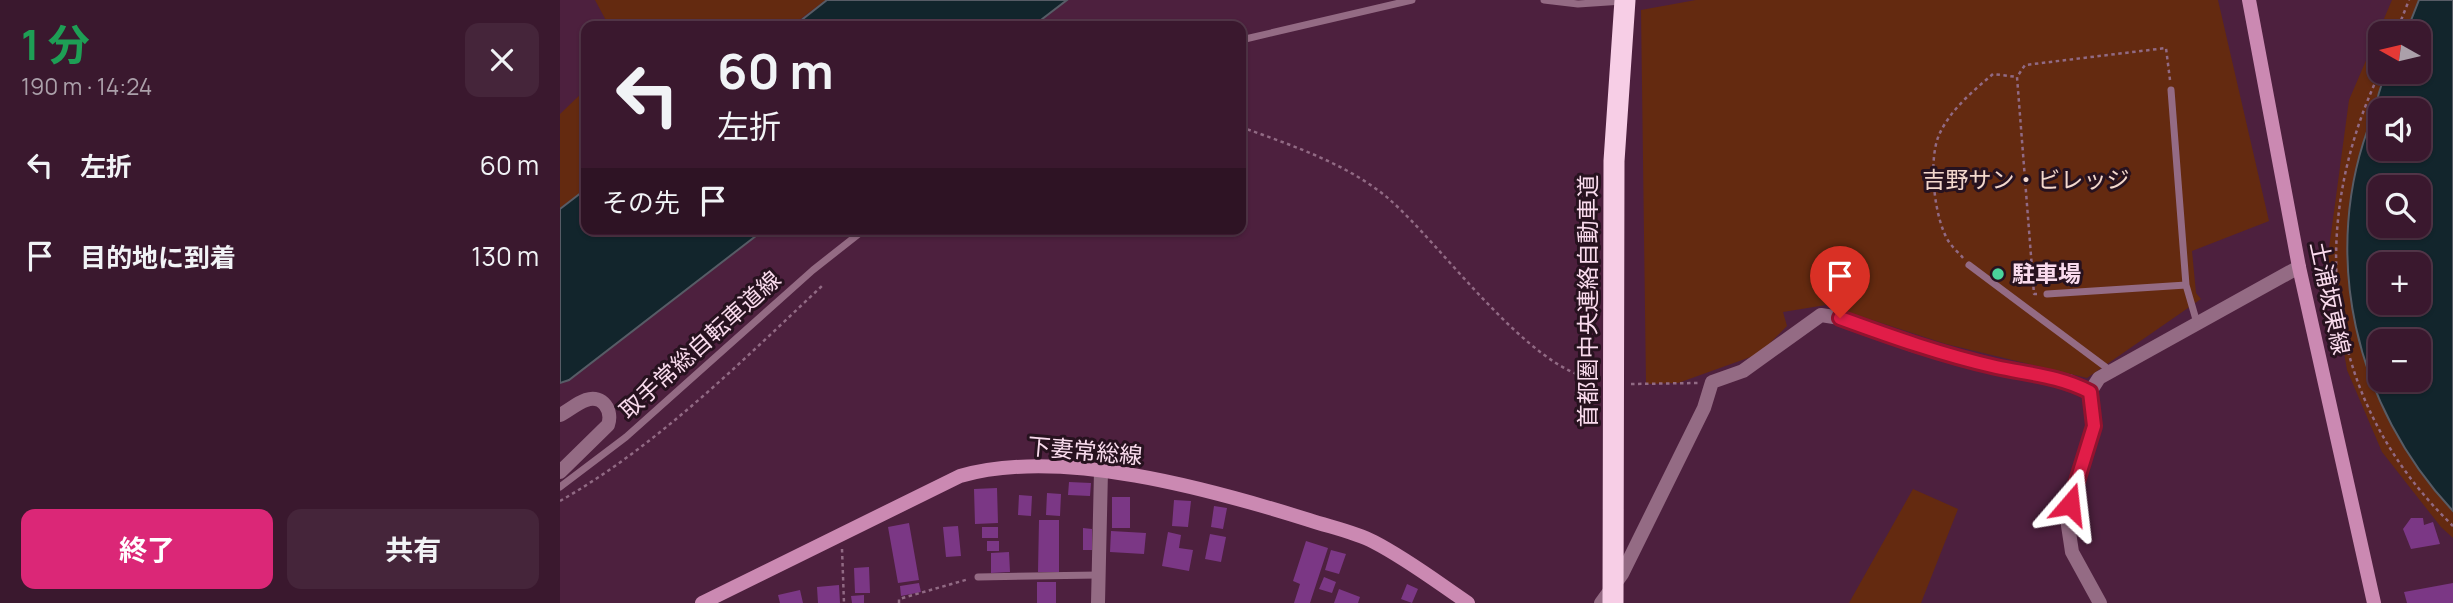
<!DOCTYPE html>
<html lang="ja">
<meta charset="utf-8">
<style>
:root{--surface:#3a182e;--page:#45253a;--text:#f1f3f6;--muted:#aba0aa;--line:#54374a;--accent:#db2777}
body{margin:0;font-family:Manrope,"Noto Sans JP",sans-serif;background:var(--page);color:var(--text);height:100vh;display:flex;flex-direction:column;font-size:26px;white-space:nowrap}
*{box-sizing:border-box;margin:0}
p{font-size:23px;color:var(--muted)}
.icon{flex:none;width:38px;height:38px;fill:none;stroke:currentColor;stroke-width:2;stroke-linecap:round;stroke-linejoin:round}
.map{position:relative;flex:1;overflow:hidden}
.details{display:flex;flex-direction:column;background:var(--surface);width:560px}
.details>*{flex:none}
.banner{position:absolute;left:21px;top:21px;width:665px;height:214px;border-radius:14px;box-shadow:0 2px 5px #0004,0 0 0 2px var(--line);background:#3a182e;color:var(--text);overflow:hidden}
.needle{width:46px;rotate:278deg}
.tools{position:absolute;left:1808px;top:21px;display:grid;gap:14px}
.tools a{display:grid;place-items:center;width:63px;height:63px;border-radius:14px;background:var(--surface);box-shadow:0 2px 5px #0004,0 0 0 2px var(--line);font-size:35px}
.pin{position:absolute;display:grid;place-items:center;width:60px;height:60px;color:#fff;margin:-72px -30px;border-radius:50% 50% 50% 0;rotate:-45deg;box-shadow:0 0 7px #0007}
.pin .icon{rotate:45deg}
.me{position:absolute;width:77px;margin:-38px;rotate:17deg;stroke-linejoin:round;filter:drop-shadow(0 0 5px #0008)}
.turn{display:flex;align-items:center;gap:24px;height:147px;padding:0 21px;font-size:32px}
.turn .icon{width:91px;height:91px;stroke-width:2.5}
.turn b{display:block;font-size:49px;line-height:60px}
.then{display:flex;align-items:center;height:66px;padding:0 21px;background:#0003;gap:14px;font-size:26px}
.round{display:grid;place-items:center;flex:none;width:74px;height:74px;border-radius:14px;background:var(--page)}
.headline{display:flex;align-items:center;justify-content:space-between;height:119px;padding:0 21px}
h1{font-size:42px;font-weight:700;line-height:52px;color:#1e9e55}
.primary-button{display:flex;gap:14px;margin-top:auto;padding:14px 21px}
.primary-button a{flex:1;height:80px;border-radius:14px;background:var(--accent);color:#fff;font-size:28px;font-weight:700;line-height:80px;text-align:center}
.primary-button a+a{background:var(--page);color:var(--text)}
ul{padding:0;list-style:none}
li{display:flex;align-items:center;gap:21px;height:91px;padding:0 21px}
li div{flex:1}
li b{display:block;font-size:26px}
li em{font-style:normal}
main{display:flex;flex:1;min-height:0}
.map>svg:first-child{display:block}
.green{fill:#642a10;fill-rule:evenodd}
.water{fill:#12252c;stroke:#575c66;stroke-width:2;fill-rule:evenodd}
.building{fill:#7b3785}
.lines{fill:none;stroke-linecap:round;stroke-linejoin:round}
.path{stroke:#916a84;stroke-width:2.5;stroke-dasharray:3.5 3.5;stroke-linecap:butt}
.lane{stroke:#946b84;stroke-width:7}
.street{stroke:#946b84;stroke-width:14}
.secondary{stroke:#cb89b2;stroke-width:14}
.highway-bridge{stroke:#f7cee6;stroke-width:21}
.route-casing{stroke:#92132f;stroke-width:18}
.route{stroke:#e11d48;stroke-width:12}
.poi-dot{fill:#4ad49c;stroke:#27121f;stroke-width:2.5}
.labels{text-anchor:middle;stroke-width:6;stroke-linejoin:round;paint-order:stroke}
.park-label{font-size:23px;fill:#f3d8cd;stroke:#27121f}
.poi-label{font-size:23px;font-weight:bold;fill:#f9dbed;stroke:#27121f;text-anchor:start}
.street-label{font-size:23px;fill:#f9dbed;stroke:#27121f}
</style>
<main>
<section class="details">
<div class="headline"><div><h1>1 分</h1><p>190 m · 14:24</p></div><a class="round"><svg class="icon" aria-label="close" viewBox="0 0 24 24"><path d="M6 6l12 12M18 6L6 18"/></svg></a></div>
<ul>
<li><svg class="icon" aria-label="left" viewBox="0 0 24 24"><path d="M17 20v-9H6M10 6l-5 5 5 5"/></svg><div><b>左折</b></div><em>60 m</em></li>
<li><svg class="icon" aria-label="arrive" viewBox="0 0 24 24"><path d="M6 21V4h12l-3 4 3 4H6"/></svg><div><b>目的地に到着</b></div><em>130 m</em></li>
</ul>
<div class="primary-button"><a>終了</a><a>共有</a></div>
</section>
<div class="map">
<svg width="1893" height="603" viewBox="0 0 1893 603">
<rect width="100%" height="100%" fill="#4d203e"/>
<path class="green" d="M35,0H266L231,26H49Z
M1136,0H1658L1709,221L1632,251L1636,293L1641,299L1527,378L1386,344L1266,305L1223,312L1227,326L1199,354L1118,383L1086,384L1081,10Z
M1832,0H1893V538L1881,527L1822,452L1787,370L1768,256L1789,100ZM1820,33H1858V72H1820ZM1820,110H1858V149H1820ZM1820,187H1858V226H1820ZM1820,264H1858V303H1820ZM1820,341H1858V380H1820Z
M26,89V189L0,209V114Z
M1353,489L1398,509L1361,603H1289Z"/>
<path class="water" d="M267,0H507L473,26H234Z
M1859,0H1893V511C1796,408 1758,254 1812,118C1817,106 1818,88 1825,78L1831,72H1858V33H1846ZM1820,110H1858V149H1820ZM1820,187H1858V226H1820ZM1820,264H1858V303H1820ZM1820,341H1858V380H1820Z
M26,189V229H205L9,380L0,383V209Z"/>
<path class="building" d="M509,482L531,483L530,496L508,495Z
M437,488L438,523L415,524L414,489Z
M487,493L501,494L500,516L486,515Z
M459,495L472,496L471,516L458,515Z
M552,497H570V528H552Z
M614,500L631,501L628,527L612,526Z
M654,506L667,508L663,529L651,527Z
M1851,518H1863L1864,525L1873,522L1880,544L1851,549L1843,529Z
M479,520H499V572H478Z
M349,523L359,580L338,583L328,527Z
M398,526L401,556L386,557L383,527Z
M422,527H438V538H422Z
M523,528L532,529V550H523Z
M551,531L586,533L584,554L550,552Z
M608,532L621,535L619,548L633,550L629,571L602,566Z
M650,534L666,537L661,562L645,559Z
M427,541H439V551H427Z
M746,541L768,548L750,603H734L740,584L733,581Z
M771,550L786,554L779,574L765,570Z
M449,552L450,572L431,573V553Z
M309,567L310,593H295L294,568Z
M764,577L776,582L772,593L759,589Z
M477,582H496V603H477Z
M359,583L361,592L341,596L340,586Z
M1893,583V603H1847L1844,592Z
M847,584L858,589L852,603L841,599Z
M279,585L280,603H258L257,587Z
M779,589L800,597L798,603H774Z
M240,590L243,603H220L218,595Z
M304,595V603H292L291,596Z"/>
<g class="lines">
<path class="path" d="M1836,33L1849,0
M1820,72C1745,231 1764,401 1893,526
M681,127C731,145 788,164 829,199C882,245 968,370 1037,380
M1403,258C1399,253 1393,248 1389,242C1374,219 1368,160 1379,135C1390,110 1413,91 1433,74L1457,77
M1477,294H1474L1457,77L1465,65L1606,48L1610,80
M1071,384L1138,383
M0,501C98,445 181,362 263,285
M282,549L284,603
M339,603V599L409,579"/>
<path class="lane" d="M984,0L1018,4L1063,1
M681,40L852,0
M1611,90L1626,285L1637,323
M1409,265L1551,371
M1487,294L1626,285
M0,487L66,437L253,270L305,229
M418,577L538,575"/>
<path class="street" d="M0,415C8,411 17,403 26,400C43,394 53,411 48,425L0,472
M538,603L541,471
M1041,603L1062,574L1144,408L1152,382L1183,371L1261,315L1280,318L1352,345L1436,367L1509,381L1530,392
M1540,603L1512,552L1507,519L1534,426L1530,392L1539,378L1739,267"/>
<path class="secondary" d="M1689,0L1739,267L1814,603
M142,603L400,476C501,447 650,489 749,520C770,527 795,532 814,542C847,559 877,582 908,603"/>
<path class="highway-bridge" d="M1053,603L1054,161L1065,0"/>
</g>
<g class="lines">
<g class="route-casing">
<path id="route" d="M1280,318C1332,337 1383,355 1436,367C1468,374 1500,376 1530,392L1534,426L1510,504"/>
</g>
<use href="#route" class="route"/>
</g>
<circle class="poi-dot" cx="1438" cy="274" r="7"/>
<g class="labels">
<g class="park-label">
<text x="1466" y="188">吉野サン・ビレッジ</text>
</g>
<g class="poi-label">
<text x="1452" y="282">駐車場</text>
</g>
<g class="street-label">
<text transform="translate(1770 298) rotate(78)" y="8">土浦坂東線</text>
<text transform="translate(1028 301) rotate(-90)" y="8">首都圏中央連絡自動車道</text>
<text transform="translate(140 345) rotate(-42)" y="8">取手常総自転車道線</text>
<text transform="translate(525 451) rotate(5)" y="8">下妻常総線</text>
</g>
</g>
</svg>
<div class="tools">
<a><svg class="needle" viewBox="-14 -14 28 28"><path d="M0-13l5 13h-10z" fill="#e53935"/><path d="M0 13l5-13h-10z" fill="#aba0aa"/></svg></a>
<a><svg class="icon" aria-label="sound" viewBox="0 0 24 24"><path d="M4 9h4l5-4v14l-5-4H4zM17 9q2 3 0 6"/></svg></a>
<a><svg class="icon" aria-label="search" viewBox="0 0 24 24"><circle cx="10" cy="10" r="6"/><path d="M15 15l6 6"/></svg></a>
<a>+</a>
<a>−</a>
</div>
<div class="pin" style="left:1280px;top:318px;background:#d93025"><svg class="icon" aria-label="arrive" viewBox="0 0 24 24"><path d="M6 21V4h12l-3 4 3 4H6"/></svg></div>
<svg class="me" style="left:1510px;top:504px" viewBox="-20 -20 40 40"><path d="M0-17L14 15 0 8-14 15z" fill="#e11d48" stroke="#fff" stroke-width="4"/></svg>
<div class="banner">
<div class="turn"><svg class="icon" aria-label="left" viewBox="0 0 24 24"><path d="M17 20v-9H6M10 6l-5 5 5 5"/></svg><div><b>60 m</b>左折</div></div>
<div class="then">その先<svg class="icon" aria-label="arrive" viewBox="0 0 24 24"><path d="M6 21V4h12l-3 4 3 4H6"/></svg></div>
</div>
</div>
</main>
